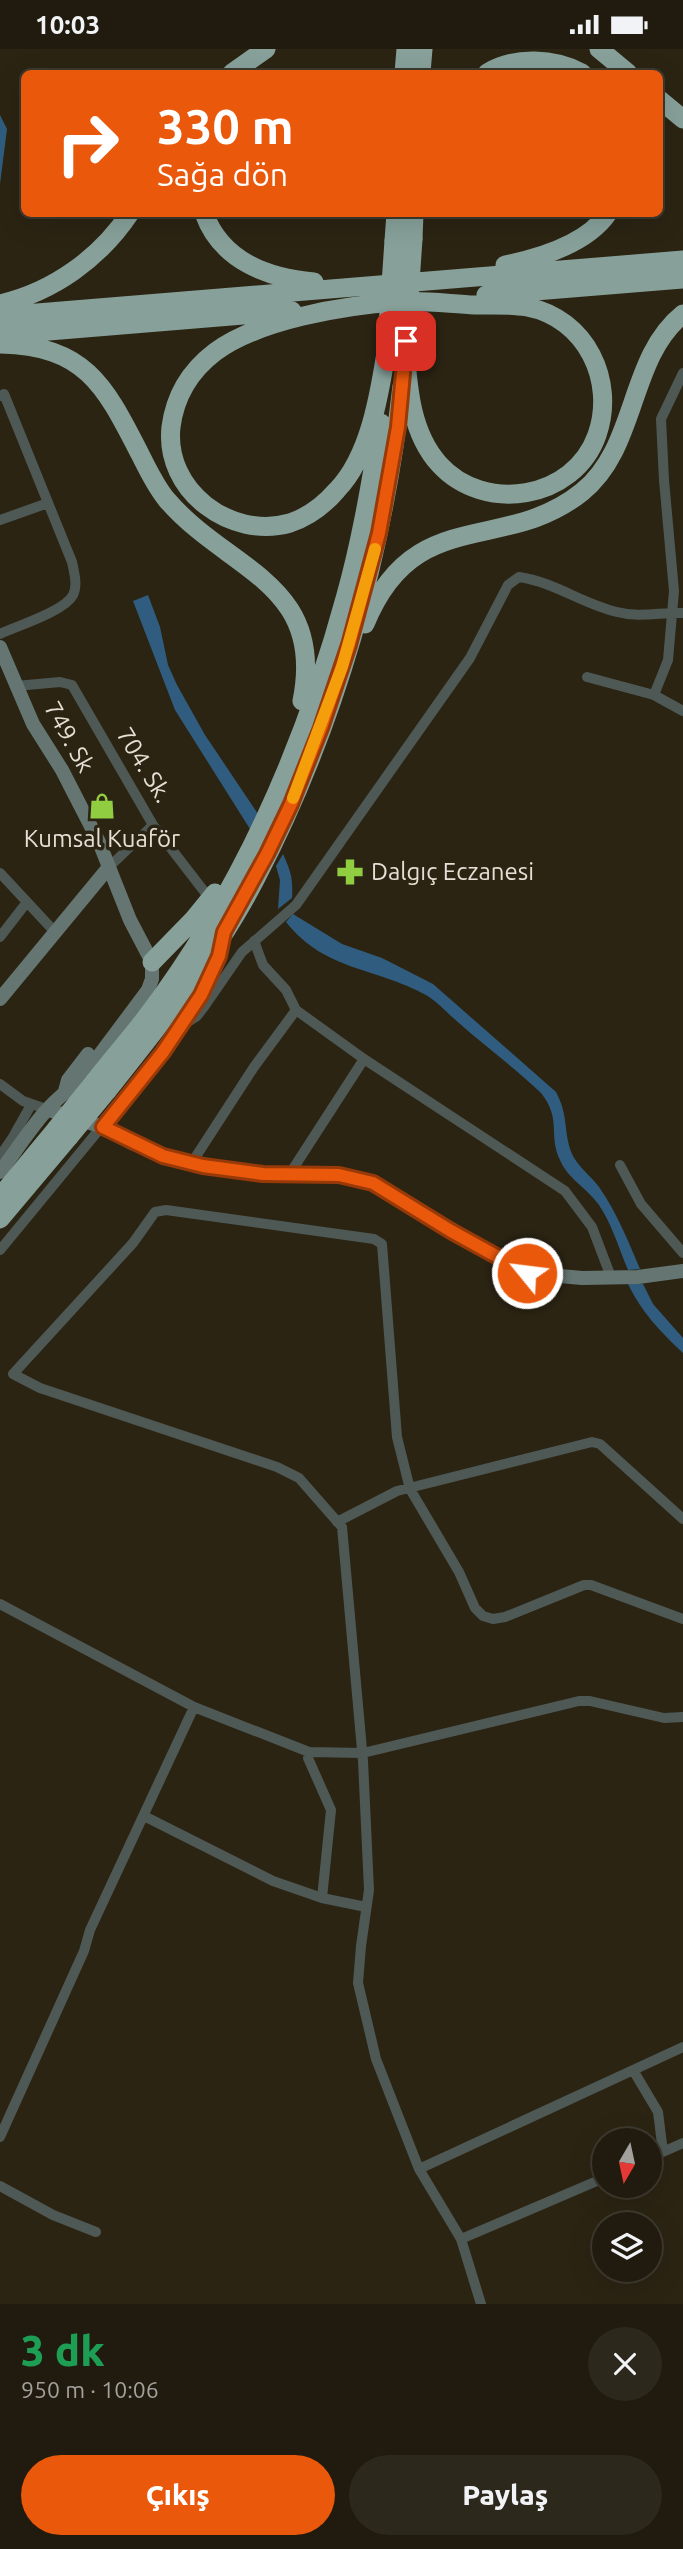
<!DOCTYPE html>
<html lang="tr">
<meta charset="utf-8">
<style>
:root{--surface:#201b0e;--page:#2d281c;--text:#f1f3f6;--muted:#a2a19e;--line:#3d392e;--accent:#ea580c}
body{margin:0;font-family:Ubuntu,sans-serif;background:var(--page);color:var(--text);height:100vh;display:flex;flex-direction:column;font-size:26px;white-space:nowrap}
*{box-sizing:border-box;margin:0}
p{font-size:23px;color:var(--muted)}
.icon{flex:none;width:38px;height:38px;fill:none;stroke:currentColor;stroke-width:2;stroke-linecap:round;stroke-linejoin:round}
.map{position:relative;height:2255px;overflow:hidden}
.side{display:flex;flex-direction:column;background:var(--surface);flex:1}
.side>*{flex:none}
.banner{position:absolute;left:21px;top:21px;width:642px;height:147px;border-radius:10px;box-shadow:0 7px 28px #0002,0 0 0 2px var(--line);background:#ea580c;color:#fff;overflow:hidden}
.needle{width:46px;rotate:189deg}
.fabs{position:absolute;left:592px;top:2079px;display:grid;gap:14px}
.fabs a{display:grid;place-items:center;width:70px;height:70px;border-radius:50%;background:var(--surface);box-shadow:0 7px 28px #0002,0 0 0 2px var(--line);font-size:35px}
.pin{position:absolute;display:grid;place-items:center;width:60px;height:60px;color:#fff;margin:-30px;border-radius:14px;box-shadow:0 4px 10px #0006}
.me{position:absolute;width:77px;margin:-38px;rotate:299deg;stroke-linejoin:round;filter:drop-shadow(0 0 5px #0008)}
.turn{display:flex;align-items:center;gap:24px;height:147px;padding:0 21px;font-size:32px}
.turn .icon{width:91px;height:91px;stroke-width:2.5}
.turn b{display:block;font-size:49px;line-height:60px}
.round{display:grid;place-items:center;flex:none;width:74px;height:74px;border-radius:37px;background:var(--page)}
.overview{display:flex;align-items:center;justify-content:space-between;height:119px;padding:0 21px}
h1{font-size:42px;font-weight:800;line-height:52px;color:#1e9e55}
.button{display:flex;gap:14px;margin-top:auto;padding:14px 21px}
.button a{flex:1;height:80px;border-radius:42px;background:var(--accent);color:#fff;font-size:28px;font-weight:800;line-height:80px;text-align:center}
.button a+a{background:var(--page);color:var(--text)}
.status{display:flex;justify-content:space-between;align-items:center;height:49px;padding:0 35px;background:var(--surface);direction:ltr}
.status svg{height:19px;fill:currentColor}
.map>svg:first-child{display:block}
.water{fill:#305d7f}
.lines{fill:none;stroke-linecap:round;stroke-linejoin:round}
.street{stroke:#4e5956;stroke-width:10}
.secondary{stroke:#657672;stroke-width:14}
.highway{stroke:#87a19a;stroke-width:19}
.highway-bridge{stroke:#87a19a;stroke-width:19}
.route-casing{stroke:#983908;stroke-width:18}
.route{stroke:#ea580c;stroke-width:12}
.slow{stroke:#f59e0b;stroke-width:12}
.labels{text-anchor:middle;stroke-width:7;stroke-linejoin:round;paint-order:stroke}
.street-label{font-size:24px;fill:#e5e0d5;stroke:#2b2413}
.poi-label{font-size:24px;fill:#e5e0d5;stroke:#2b2413}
</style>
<div class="status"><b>10:03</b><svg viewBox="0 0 49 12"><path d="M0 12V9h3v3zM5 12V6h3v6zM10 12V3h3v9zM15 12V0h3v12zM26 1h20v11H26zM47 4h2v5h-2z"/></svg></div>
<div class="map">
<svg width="683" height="2255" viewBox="0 0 683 2255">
<rect width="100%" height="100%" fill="#2b2413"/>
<path class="water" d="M0,66L7,80L0,135Z
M148,546L160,578L168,616L177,636L205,686L258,765L250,780L175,661L133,552Z
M283,805C291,823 293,829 292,849L278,860L280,831L276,817Z
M293,865L342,895L382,909L433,935L556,1043C569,1067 563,1083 572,1105C578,1118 591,1127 599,1138C617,1164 628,1192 640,1220L628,1221C619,1200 612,1175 599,1156C587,1139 568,1130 560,1111C548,1086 562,1070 541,1044C515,1019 486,998 459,974C448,965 439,954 426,946C375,918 325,922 286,873Z
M628,1235H643L653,1255L683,1289V1304C659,1281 643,1265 628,1235Z"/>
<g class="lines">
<path class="street" d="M0,347L4,345L72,513C74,523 78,536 73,546C65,562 17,577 0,585
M0,471L48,454
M587,628L654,646L683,662
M16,637L60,633L72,636L153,776L109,818
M654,646L668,611L674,542L664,431L661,370L683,324
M153,776L210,850
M0,824L54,882
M0,888L27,853
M254,892L263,916L286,941L296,961L364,1010L565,1142L592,1178L611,1228
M180,978L197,967L204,958L242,903L296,856L470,609L508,536L519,528C554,533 583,555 617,563C639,569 661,563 683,564
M0,1035L23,1052L49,1061
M0,1107L13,1088L31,1056
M191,1115L254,1018L296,961
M620,1116L641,1155L683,1204
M289,1126L364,1010
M0,1201L163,1003L201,946L221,901
M337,1473L397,1442L592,1393L600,1395L683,1470
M0,1555L194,1658L309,1703L363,1704L579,1652H590L664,1669L683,1668
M309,1703L308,1709L331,1761L322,1849
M144,1767L273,1832L322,1849L366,1858
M633,2021L658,2063L663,2103
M0,2088L84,1902L90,1881L194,1658
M649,2109L683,2094
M419,2120L683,1998
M0,2137L53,2166L96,2183
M461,2190L604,2129
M481,2255L461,2190L419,2120L376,2010L358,1934L361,1897L369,1841L363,1712L342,1478L299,1429L277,1418L40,1339L13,1325L133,1194L155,1163L166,1161L374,1190L382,1195L397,1388L410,1440L459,1523L475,1559L483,1567L493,1570L505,1568L584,1536H591L683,1570"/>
<path class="secondary" d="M0,598L33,675L62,721L99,793L130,871L152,913V930L148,941L77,1036C47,1051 21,1096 0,1123
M0,950L109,818
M65,1042L68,1031L88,1005
M49,1061L103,1078L132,1094L179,1112L245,1124L339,1126L373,1134L451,1182L527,1224L582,1229L638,1228L683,1222"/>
<path class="highway" d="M599,0L628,24
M232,24L266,0
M404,24L406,0
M421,24L423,0
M487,24C515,7 554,9 582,24
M660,51L683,70
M204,164C221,212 268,229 314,233
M413,190L414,164
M394,192L396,164
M505,216C539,209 587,195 608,164
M486,246L683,230
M0,255C53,243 100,209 130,164
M0,267L683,211
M0,286L292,262
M1,295C86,297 105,337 140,405C148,421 156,438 167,451C228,522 326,533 302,652
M386,304C379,348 369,408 337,441C325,455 308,468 290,474C231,491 164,442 171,378C175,347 190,322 215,303C258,271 345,256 398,253C424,251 450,255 475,256C492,256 510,255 527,258C586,269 616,332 597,386C574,451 484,465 439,415C411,384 408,339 405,300
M365,575C414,454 504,506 582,443C638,398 628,309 683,265
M152,913L193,871L215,844
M95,1032C111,1011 129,991 145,970C240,845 305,697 346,546C362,489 371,432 381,374
M107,1042C159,977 218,903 256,829C335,677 383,507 402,337
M0,1148L57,1079
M0,1170L69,1088"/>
<path class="highway-bridge" d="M406,292L413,190
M387,293L394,192
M57,1079L95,1032
M69,1088L107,1042"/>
</g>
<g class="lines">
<g class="route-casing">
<path id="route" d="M406,292L398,378L379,484L349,596L321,679L291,755L267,805L224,883L219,907L201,946L163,1003L103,1078L163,1107L203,1117L263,1125L339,1126L373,1134L451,1182L527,1224"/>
</g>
<use href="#route" class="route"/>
<path class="slow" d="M293,749L342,618L375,500"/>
</g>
<defs>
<g id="shop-bare" transform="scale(2.1)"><path d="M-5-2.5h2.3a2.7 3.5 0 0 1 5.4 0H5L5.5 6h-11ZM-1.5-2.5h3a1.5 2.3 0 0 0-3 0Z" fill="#91cd40" stroke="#2b2413" stroke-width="2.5" paint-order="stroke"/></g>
<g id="pharmacy-bare" transform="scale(2.1)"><path d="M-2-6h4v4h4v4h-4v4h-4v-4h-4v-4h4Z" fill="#91cd40" stroke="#2b2413" stroke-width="2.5" paint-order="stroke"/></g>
</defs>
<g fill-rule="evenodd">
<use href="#shop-bare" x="102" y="757"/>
<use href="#pharmacy-bare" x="350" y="823"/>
</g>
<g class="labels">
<g class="street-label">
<text transform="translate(69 688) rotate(61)" y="8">749. Sk</text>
<text transform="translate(144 716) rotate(59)" y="8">704. Sk.</text>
</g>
<g class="poi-label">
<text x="102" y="798">Kumsal Kuaför</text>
<text x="371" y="831" text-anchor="start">Dalgıç Eczanesi</text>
</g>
</g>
</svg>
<div class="fabs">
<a><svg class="needle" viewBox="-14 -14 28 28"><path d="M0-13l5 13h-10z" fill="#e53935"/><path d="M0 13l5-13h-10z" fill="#a2a19e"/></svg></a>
<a><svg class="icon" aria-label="layers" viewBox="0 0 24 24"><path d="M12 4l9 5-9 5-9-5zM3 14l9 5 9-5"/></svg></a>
</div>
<div class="pin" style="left:406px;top:292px;background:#d93025"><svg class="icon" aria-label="arrive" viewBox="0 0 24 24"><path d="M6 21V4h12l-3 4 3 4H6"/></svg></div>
<svg class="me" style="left:527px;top:1224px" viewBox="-20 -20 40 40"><circle r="17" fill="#ea580c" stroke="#fff" stroke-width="3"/><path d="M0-11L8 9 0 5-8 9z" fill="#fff"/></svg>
<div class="banner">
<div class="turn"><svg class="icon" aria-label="right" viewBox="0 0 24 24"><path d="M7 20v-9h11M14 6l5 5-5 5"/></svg><div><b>330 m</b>Sağa dön</div></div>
</div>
</div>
<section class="side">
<div class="overview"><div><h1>3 dk</h1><p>950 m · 10:06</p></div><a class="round"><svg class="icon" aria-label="close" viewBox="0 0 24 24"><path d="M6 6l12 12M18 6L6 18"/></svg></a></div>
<div class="button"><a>Çıkış</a><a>Paylaş</a></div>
</section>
